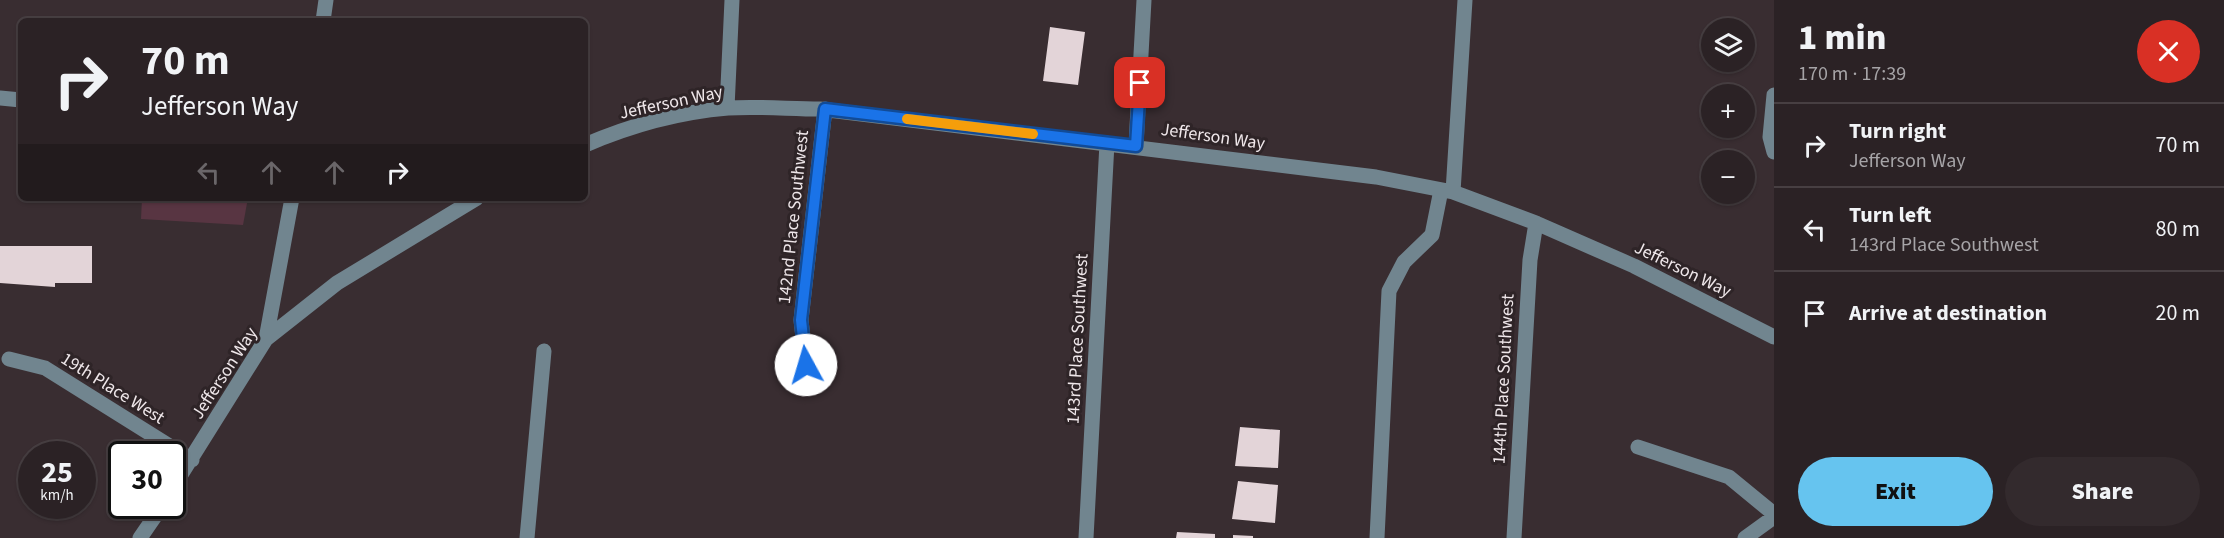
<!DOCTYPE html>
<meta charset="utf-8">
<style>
:root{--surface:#2b2225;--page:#332a2d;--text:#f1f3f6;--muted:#a6a4a7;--line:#473f42;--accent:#66c4ef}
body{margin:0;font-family:"Source Sans 3",sans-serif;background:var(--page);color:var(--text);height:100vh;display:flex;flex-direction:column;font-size:22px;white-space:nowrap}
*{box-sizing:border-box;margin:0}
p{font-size:20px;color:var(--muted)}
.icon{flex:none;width:33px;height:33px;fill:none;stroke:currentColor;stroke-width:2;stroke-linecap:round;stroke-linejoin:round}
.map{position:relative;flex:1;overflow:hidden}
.details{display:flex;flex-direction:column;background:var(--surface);width:450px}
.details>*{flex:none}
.banner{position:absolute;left:18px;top:18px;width:570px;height:183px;border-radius:9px;box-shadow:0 2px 4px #0004,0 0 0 2px var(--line);background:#2b2225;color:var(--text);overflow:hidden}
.buttons{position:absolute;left:1701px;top:18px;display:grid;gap:12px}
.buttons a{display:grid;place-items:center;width:54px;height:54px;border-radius:50%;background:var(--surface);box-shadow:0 2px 4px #0004,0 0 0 2px var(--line);font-size:30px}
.speed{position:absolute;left:18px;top:441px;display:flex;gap:12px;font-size:30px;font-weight:700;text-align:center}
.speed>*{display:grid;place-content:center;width:78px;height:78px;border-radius:50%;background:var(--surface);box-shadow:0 2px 4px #0004,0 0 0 2px var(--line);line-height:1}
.speed small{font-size:15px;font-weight:400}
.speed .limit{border:3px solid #111;border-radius:9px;background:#fff;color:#111}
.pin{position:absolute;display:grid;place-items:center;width:51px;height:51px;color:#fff;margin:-26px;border-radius:12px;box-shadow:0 3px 9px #0006}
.me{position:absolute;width:66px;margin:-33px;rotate:354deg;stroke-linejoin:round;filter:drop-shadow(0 0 4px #0008)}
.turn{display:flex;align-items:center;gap:21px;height:126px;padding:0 24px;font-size:27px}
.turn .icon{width:78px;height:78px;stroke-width:2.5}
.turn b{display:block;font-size:42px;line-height:51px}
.lanes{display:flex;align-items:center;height:57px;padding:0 24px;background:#0003;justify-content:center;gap:30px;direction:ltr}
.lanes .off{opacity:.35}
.round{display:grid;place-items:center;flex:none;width:63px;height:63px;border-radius:32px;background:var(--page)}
.headline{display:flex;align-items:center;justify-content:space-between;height:102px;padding:0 24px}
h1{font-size:36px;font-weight:800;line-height:45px}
.primary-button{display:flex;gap:12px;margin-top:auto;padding:12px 24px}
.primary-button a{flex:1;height:69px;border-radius:36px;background:var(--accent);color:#111;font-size:24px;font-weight:800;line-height:69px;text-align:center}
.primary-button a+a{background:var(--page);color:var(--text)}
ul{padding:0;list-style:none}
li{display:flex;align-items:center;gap:18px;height:84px;padding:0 24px;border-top:2px solid var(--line)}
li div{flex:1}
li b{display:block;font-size:22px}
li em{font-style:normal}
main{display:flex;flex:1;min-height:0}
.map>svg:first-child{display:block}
.green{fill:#583542}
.building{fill:#e3d4d8}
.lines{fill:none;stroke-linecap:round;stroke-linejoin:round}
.minor{stroke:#71858f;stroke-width:15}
.route-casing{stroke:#114b97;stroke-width:15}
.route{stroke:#1a73e8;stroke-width:10}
.slow{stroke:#f59e0b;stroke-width:10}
.labels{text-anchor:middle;stroke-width:6;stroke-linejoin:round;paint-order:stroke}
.street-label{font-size:18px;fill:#efe7ea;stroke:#2e2427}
</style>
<main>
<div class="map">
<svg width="1774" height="538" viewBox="0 0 1774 538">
<rect width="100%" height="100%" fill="#392d31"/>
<path class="green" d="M142,198H248L243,225L141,219Z"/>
<path class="building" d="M1050,27L1085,32L1078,85L1043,81Z
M0,246H92V283H55V287L0,283Z
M1240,427L1280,430L1278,468L1235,466Z
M1238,481L1278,485L1275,523L1232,519Z
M1177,532L1215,534V538H1176Z
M1233,535L1253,536V538H1233Z"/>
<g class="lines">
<path class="minor" d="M323,21L326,0
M1774,95L1770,137L1774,152
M0,98L21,100
M727,108L732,0
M585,145C629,126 680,112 728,108C758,106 790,109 820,109L1376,177L1453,192L1536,223L1634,266L1774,337
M1136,145L1144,0
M1453,192L1465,0
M266,339L292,198
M9,359L45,368L192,460
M806,365L801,320L825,109
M1638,447L1729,477L1774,514
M172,489L266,339L337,283L477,198
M140,538L162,506
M527,538L544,351
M1086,538L1107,143
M1377,538L1389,291L1404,262L1432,235L1441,190
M1514,538L1530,260L1536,223
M1745,538L1774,517"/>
</g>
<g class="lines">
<g class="route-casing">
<path id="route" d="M806,365L801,320L825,109L1136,146L1140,83"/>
</g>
<use href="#route" class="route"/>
<path class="slow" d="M907,119L1033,134"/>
</g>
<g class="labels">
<g class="street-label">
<text transform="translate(671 102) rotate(-12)" y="6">Jefferson Way</text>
<text transform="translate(1213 136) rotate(8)" y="6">Jefferson Way</text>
<text transform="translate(793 217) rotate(-84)" y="6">142nd Place Southwest</text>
<text transform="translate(1683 269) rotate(26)" y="6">Jefferson Way</text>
<text transform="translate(1077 339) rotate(-87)" y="6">143rd Place Southwest</text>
<text transform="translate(224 373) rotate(-57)" y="6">Jefferson Way</text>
<text transform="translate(1503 379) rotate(-87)" y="6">144th Place Southwest</text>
<text transform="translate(113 388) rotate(32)" y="6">19th Place West</text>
</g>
</g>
</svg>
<div class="buttons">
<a><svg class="icon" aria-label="layers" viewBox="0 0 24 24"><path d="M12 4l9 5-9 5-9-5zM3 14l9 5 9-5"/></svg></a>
<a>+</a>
<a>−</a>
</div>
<div class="speed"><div>25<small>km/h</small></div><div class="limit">30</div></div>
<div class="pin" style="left:1140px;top:83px;background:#d93025"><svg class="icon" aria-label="arrive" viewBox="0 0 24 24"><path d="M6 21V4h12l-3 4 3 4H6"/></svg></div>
<svg class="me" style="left:806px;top:365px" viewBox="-20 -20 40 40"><circle r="19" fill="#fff"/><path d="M0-13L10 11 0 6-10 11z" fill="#1a73e8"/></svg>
<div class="banner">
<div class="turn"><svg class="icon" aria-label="right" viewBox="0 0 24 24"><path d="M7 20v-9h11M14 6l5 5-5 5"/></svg><div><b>70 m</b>Jefferson Way</div></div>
<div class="lanes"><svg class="icon off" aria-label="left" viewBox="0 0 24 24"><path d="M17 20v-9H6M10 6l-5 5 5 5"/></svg><svg class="icon off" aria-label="ahead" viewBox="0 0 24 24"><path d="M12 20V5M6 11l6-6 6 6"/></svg><svg class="icon off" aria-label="ahead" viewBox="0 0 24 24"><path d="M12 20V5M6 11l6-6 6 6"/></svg><svg class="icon" aria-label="right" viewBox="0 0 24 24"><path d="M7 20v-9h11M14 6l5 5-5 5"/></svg></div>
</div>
</div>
<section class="details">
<div class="headline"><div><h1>1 min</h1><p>170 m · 17:39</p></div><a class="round" style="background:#d93025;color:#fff"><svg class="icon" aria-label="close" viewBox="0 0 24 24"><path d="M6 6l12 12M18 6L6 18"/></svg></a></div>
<ul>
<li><svg class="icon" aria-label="right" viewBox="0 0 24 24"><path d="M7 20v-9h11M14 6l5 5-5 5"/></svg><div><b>Turn right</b><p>Jefferson Way</p></div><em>70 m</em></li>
<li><svg class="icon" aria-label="left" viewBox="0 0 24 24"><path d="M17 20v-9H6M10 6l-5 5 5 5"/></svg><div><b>Turn left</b><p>143rd Place Southwest</p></div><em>80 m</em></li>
<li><svg class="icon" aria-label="arrive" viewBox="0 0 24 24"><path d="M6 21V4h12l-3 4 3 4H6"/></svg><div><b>Arrive at destination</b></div><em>20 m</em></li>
</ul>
<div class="primary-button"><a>Exit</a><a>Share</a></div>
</section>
</main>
